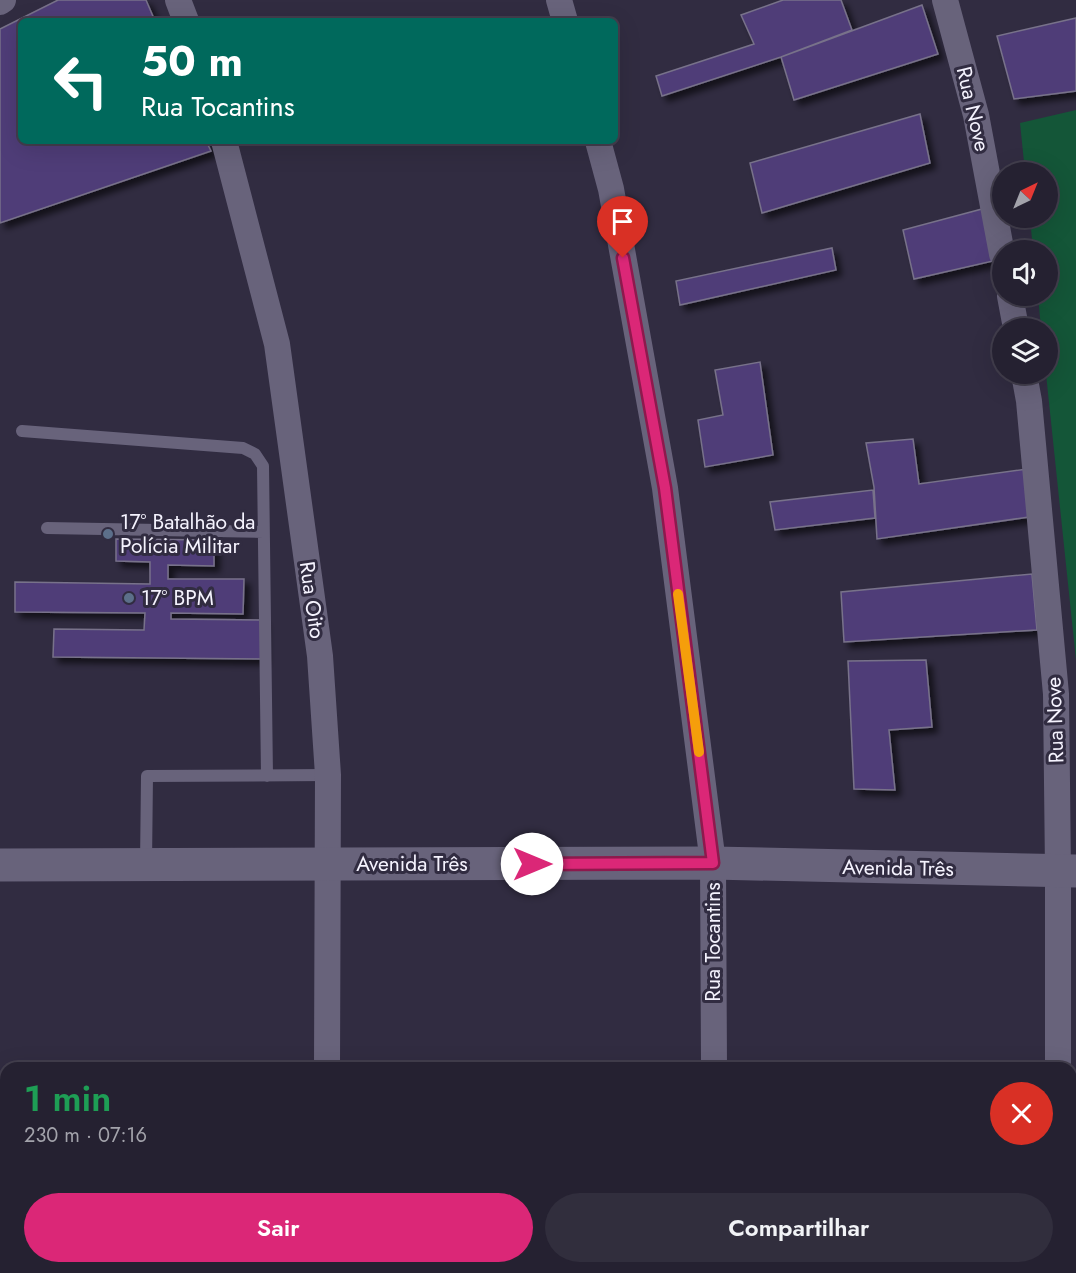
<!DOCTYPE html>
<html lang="pt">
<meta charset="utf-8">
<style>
:root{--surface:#252131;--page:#312e3d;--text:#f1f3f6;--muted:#a3a3ab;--line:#423e4d;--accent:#db2777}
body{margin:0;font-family:Jost,sans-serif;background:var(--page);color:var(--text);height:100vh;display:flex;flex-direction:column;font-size:22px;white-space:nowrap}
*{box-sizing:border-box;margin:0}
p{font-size:20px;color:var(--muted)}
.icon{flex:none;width:33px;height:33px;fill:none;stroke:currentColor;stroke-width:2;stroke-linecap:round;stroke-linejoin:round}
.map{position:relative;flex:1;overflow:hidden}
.sheet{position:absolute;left:0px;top:1062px;width:1077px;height:212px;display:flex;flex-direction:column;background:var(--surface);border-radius:18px 18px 0 0;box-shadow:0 6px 24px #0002,0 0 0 2px var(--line)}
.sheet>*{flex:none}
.top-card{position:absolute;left:18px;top:18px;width:600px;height:126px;border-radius:9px;box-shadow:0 6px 24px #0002,0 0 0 2px var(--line);background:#00695c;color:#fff;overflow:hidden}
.needle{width:39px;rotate:43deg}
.tools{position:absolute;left:992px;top:162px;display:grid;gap:12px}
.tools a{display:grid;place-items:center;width:66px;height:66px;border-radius:50%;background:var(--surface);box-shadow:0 6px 24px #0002,0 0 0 2px var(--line);font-size:30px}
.pin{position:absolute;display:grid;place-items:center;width:51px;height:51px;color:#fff;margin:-62px -26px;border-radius:50% 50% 50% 0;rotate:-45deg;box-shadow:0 0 6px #0007}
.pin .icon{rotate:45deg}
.me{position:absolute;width:66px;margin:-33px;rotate:90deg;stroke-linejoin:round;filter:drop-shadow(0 0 4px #0008)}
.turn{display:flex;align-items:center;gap:21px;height:126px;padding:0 24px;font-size:27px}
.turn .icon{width:78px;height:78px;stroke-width:2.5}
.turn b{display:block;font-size:42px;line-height:51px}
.round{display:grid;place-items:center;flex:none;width:63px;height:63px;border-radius:32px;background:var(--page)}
.overview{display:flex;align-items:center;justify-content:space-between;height:102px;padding:0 24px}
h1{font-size:36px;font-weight:600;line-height:45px;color:#1e9e55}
.button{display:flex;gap:12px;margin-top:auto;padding:12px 24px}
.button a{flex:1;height:69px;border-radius:36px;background:var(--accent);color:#fff;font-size:24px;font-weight:600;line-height:69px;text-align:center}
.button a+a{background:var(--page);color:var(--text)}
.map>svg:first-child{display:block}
.green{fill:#145638}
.building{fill:#4f3e78;stroke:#78728a;stroke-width:1.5;filter:url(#shadow)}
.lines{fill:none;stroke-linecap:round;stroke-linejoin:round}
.lane{stroke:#68637b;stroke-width:12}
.street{stroke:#68637b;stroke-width:26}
.secondary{stroke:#68637b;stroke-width:33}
.route-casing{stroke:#8e194d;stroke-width:15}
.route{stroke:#db2777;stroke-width:10}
.slow{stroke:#f59e0b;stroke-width:10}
.service-dot{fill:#5c6f8a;stroke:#312c41;stroke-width:2}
.labels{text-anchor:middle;stroke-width:6;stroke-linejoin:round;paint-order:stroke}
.street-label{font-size:21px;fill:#f5f3fe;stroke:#312c41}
.poi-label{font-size:21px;fill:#f5f3fe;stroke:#312c41;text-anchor:start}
</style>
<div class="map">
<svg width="1076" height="1273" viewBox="0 0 1076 1273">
<defs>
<filter id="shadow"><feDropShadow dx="5.5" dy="5.5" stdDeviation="3" flood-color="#0009"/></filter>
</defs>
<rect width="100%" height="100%" fill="#312c41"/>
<path class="green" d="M1076,110V660L1046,374L1047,328H1041L1038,296H1047V250H1033L1030,218H1047V172H1025L1020,123Z"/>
<path class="building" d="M58,0H146L155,21H21V141H206L211,151L0,223V29Z
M783,0H841L852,30L781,57L662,96L656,76L754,44L741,15Z
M922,5L938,54L794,100L781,57Z
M1076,18V91L1014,99L997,36Z
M920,114L930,163L762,213L750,163Z
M982,209L993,261L914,279L903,230Z
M832,248L836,270L680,305L676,281Z
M760,362L773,455L705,467L698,420L723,415L715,370Z
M913,439L919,484L1027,469L1029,517L877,539L874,487L866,443Z
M873,490L875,518L775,530L770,502Z
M116,539L214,540V566L168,565V579H244L243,614L171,613V619L262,620V659L53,657L54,629L144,630L145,613L15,612V582L150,584V562L116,561Z
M1032,574L1037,630L844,642L841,592Z
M926,660L932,727L889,730L895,790L854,789L848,661Z"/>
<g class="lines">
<path class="lane" d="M22,431L243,448L255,454L263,466L267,776
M47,528L263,532
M146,864L147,776L328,775"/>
<path class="street" d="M178,0L186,21
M559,0L565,21
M945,0L976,115L1002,254
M0,2L3,0
M224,141L277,344L320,656L328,775L327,1068
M598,141L611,189L665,488L713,863L714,1068
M1010,296L1016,328
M1024,374L1029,401L1056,694L1058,871V1068
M715,1268V1273
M326,1273V1268
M1058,1273V1268"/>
<path class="secondary" d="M0,865L713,863L1076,871"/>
</g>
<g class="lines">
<g class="route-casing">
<path id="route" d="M532,864L713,863L665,488L623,258"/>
</g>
<use href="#route" class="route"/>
<path class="slow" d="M678,594L699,752"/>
</g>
<g class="service-dot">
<circle cx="108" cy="534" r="6"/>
<circle cx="129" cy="598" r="6"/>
</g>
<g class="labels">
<g class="street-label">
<text transform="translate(973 109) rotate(77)" y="7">Rua Nove</text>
<text transform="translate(312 600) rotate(82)" y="7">Rua Oito</text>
<text transform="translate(1055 720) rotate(-92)" y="7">Rua Nove</text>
<text x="412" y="871">Avenida Três</text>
<text transform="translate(898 868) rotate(1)" y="7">Avenida Três</text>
<text transform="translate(713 942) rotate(-90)" y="7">Rua Tocantins</text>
</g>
<g class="poi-label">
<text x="120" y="529">17º Batalhão da<tspan x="120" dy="24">Polícia Militar</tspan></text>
<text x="141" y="605">17º BPM</text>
</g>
</g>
</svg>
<div class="tools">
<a><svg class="needle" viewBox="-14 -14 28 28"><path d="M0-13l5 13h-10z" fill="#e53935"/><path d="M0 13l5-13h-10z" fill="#a3a3ab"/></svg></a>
<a><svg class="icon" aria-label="sound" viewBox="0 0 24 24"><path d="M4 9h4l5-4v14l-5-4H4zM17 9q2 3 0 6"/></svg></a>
<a><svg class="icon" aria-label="layers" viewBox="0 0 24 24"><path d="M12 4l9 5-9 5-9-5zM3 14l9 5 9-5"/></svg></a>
</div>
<div class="pin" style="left:623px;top:258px;background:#d93025"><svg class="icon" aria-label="arrive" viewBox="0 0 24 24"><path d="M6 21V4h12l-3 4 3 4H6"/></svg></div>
<svg class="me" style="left:532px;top:864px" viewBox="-20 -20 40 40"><circle r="19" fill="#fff"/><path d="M0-13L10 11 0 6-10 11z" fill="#db2777"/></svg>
<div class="top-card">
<div class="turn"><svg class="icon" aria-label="left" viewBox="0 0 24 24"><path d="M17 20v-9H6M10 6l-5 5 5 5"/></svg><div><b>50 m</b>Rua Tocantins</div></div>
</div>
<section class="sheet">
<div class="overview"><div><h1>1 min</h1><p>230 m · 07:16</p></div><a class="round" style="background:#d93025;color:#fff"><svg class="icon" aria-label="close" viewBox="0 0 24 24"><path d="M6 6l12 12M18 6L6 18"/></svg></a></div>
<div class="button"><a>Sair</a><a>Compartilhar</a></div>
</section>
</div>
